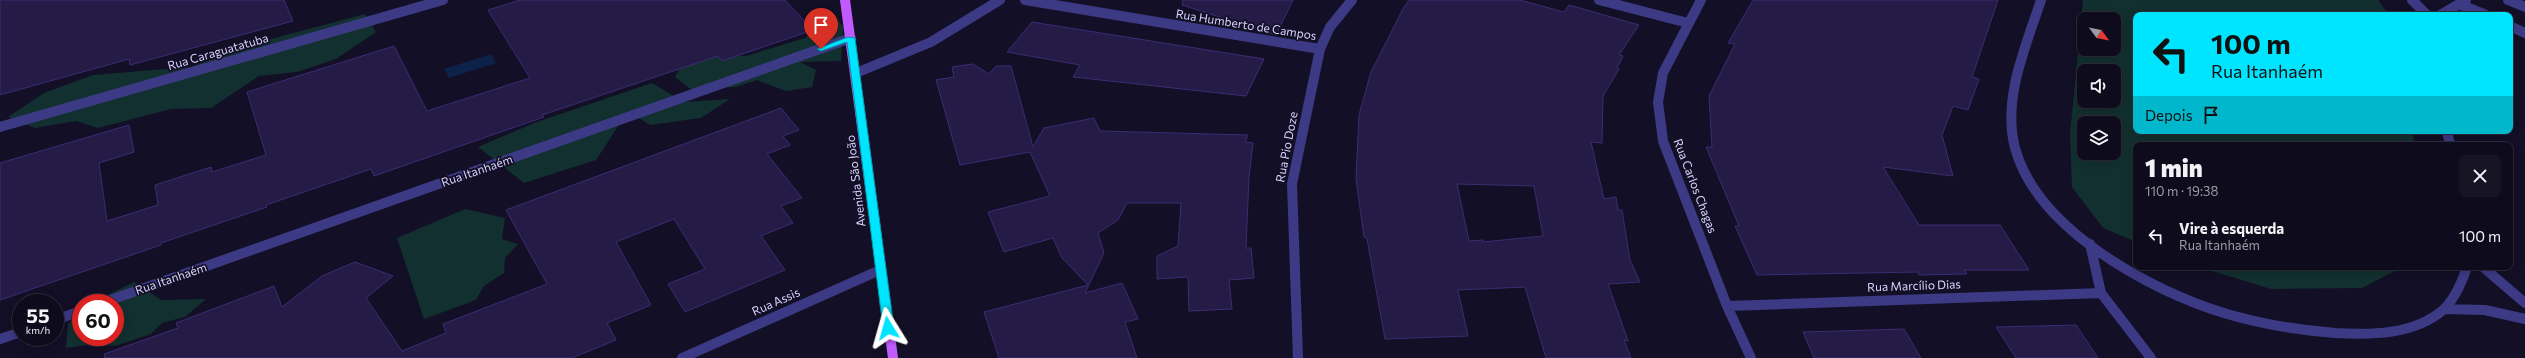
<!DOCTYPE html>
<html lang="pt">
<meta charset="utf-8">
<style>
:root{--surface:#0e0b1c;--page:#171425;--text:#f1f3f6;--muted:#9b9ba3;--line:#2e2b3b}
body{margin:0;font-family:Commissioner,sans-serif;background:var(--page);color:var(--text);height:100vh;display:flex;flex-direction:column;font-size:15px;white-space:nowrap}
*{box-sizing:border-box;margin:0}
p{font-size:13px;color:var(--muted)}
.icon{flex:none;width:22px;height:22px;fill:none;stroke:currentColor;stroke-width:2;stroke-linecap:round;stroke-linejoin:round}
.map{position:relative;flex:1;overflow:hidden}
.side{position:absolute;left:2133px;top:142px;width:380px;height:128px;display:flex;flex-direction:column;background:var(--surface);border-radius:8px;box-shadow:0 2px 10px #0003,0 0 0 1px var(--line)}
.side>*{flex:none}
.top-card{position:absolute;left:2133px;top:12px;width:380px;height:122px;border-radius:8px;box-shadow:0 2px 10px #0003,0 0 0 1px var(--line);background:#00e5ff;color:#111;overflow:hidden}
.needle{width:26px;rotate:122deg}
.buttons{position:absolute;left:2077px;top:12px;display:grid;gap:8px}
.buttons a{display:grid;place-items:center;width:44px;height:44px;border-radius:8px;background:var(--surface);box-shadow:0 2px 10px #0003,0 0 0 1px var(--line);font-size:20px}
.speed{position:absolute;left:12px;top:294px;display:flex;gap:8px;font-size:20px;font-weight:700;text-align:center}
.speed>*{display:grid;place-content:center;width:52px;height:52px;border-radius:50%;background:var(--surface);box-shadow:0 2px 10px #0003,0 0 0 1px var(--line);line-height:1}
.speed small{font-size:10px;font-weight:400}
.speed .limit{border:6px solid #d22;background:#fff;color:#111}
.pin{position:absolute;display:grid;place-items:center;width:34px;height:34px;color:#fff;margin:-41px -17px;border-radius:50% 50% 50% 0;rotate:-45deg;box-shadow:0 0 4px #0007}
.pin .icon{rotate:45deg}
.me{position:absolute;width:44px;margin:-22px;rotate:352deg;stroke-linejoin:round;filter:drop-shadow(0 0 3px #0008)}
.turn{display:flex;align-items:center;gap:14px;height:84px;padding:0 12px;font-size:18px}
.turn .icon{width:52px;height:52px;stroke-width:2.5}
.turn b{display:block;font-size:28px;line-height:34px}
.then{display:flex;align-items:center;height:38px;padding:0 12px;background:#0003;gap:8px;font-size:15px}
.round{display:grid;place-items:center;flex:none;width:42px;height:42px;border-radius:8px;background:var(--page)}
.head{display:flex;align-items:center;justify-content:space-between;height:68px;padding:0 12px}
h1{font-size:24px;font-weight:800;line-height:30px}
ul{padding:0;list-style:none}
li{display:flex;align-items:center;gap:12px;height:52px;padding:0 12px}
li div{flex:1}
li b{display:block;font-size:15px}
li em{font-style:normal}
.map>svg:first-child{display:block}
.green{fill:#12302f;fill-rule:evenodd}
.water{fill:#0c2248}
.building{fill:#241b47;stroke:#3b2d73;fill-rule:evenodd}
.lines{fill:none;stroke-linecap:round;stroke-linejoin:round}
.minor{stroke:#3d3a85;stroke-width:10}
.primary{stroke:#c25bff;stroke-width:10}
.route{fill:#00e5ff;stroke:#0095a6}
.labels{text-anchor:middle;stroke-width:3.5;stroke-linejoin:round;paint-order:stroke}
.street-label{font-size:12px;fill:#d9d4ff;stroke:#130f26}
</style>
<div class="map">
<svg width="2525" height="358" viewBox="0 0 2525 358">
<rect width="100%" height="100%" fill="#130f26"/>
<path class="green" d="M2083,0H2378L2389,15H2136V131H2413L2414,145H2136V242L2103,228L2072,187L2070,134ZM2084,19H2114V49H2084ZM2084,71H2114V101H2084ZM2084,123H2114V153H2084Z
M832,12L843,27L841,61L800,62L816,70L812,87L786,91L757,80L736,87L690,89L675,77L682,64L706,55L746,56L805,38Z
M365,14L376,32L336,59L297,72L259,76L211,108L171,109L98,128L76,121L35,128L8,117L44,93L93,75L190,67L256,43Z
M652,83L684,102L730,99L701,118L650,125L628,111L596,160L524,183L478,147L534,123Z
M465,209L505,218L502,239L518,244L505,258L504,273L484,286L476,300L424,319L397,238Z
M2199,267H2402L2362,288L2271,289Z
M134,282L161,300L206,299L185,317L162,323L151,334L115,346L95,344L66,348L68,324L81,312V337H115V303H91Z"/>
<path class="water" d="M491,54L496,63L449,78L444,69Z"/>
<path class="building" d="M0,0H284L293,21L130,65L129,59L0,95Z
M520,0H785L813,30L722,61L718,56L542,115L544,117L374,176L371,169L266,205L267,207L161,243V245L0,300V163L129,125L134,152L99,163L107,221L158,205L155,185L211,167L212,172L266,155L247,92L394,46L427,111L530,78L488,10Z
M1183,0H1293L1276,35L1182,5Z
M1409,0H1520L1564,12L1569,5L1639,25L1619,55L1623,56L1617,68L1619,69L1603,96L1602,143L1591,142L1604,199L1616,197L1618,210H1622L1630,260L1640,282L1608,284L1628,341L1624,340L1631,358H1546L1525,287L1458,290L1468,336L1385,339L1367,239L1364,237L1356,179L1359,115L1371,72L1403,9ZM1457,184L1534,186L1543,236L1483,242V240L1469,241Z
M1753,0H1998L1972,77L1979,79L1968,110L1953,106L1942,135L1953,176L1883,167L1919,225H2000L2029,270H1965L1967,274L1919,275L1918,272L1757,275L1735,226H1739L1706,147H1712L1709,96L1735,44L1728,43Z
M1032,22L1264,59L1246,96L1073,77L1080,65L1007,52Z
M973,64L989,74L996,66H1011L1033,147L1044,128L1094,118L1100,131L1248,135L1245,142L1253,143L1249,177L1246,248H1251L1254,278L1229,280L1232,309L1189,311L1188,277L1157,279V256L1178,246L1181,203H1127L1118,220L1098,233L1104,253L1085,293L1122,283L1138,319L1125,322L1137,358H999L984,312L1088,285L1062,258L1053,238L1004,252L988,212L1050,196L1030,152L960,165L936,80L954,77L952,67Z
M781,108L799,130L783,136L790,145L767,154L802,198L781,206L793,223L761,236L785,270L685,312L668,284L705,269L674,219L616,242L651,305L607,323L616,340L572,358H105L104,354L178,328L176,323L274,286L282,307L322,276L355,262L393,276L366,298L402,351L446,333L443,324L547,284L506,210Z
M2076,325L2098,358H2016L1996,327Z
M1904,329L1921,358H1814L1803,332Z"/>
<g class="lines">
<path class="minor" d="M1025,0L1320,49
M1599,0L1688,23
M1701,0L1663,73L1658,102L1663,141L1727,306L1751,358
M2041,0C2026,46 2002,99 2015,148C2037,229 2149,290 2224,313C2260,324 2298,330 2335,333C2371,335 2414,335 2443,310C2455,299 2462,282 2467,267
M2412,0L2427,15
M2466,0L2459,4L2486,15
M2508,0L2525,7
M2440,15L2459,4
M2510,26L2525,33
M856,73L931,42L1000,0
M0,127L443,0
M2447,131L2450,145
M2090,244L2101,293L2151,358
M2483,267L2525,303
M102,303L851,38
M1727,306L2101,293
M2444,309L2485,310L2525,319
M55,320L81,311
M0,339L21,332
M682,358L880,270
M1298,358L1292,184L1320,49L1330,27L1352,0"/>
<path class="primary" d="M845,0L893,358"/>
</g>
<path class="route" d="M848,37L855,38L894,328L888,332L883,328L847,42L821,51L817,49Z"/>
<g class="labels">
<g class="street-label">
<text transform="translate(1246 25) rotate(9)" y="4">Rua Humberto de Campos</text>
<text transform="translate(218 52) rotate(-16)" y="4">Rua Caraguatatuba</text>
<text transform="translate(1287 147) rotate(-79)" y="4">Rua Pio Doze</text>
<text transform="translate(477 171) rotate(-19)" y="4">Rua Itanhaém</text>
<text transform="translate(856 181) rotate(-97)" y="4">Avenida São João</text>
<text transform="translate(1695 186) rotate(69)" y="4">Rua Carlos Chagas</text>
<text transform="translate(171 279) rotate(-19)" y="4">Rua Itanhaém</text>
<text transform="translate(1914 286) rotate(-2)" y="4">Rua Marcílio Dias</text>
<text transform="translate(776 302) rotate(-24)" y="4">Rua Assis</text>
</g>
</g>
</svg>
<div class="buttons">
<a><svg class="needle" viewBox="-14 -14 28 28"><path d="M0-13l5 13h-10z" fill="#e53935"/><path d="M0 13l5-13h-10z" fill="#9b9ba3"/></svg></a>
<a><svg class="icon" aria-label="sound" viewBox="0 0 24 24"><path d="M4 9h4l5-4v14l-5-4H4zM17 9q2 3 0 6"/></svg></a>
<a><svg class="icon" aria-label="layers" viewBox="0 0 24 24"><path d="M12 4l9 5-9 5-9-5zM3 14l9 5 9-5"/></svg></a>
</div>
<div class="speed"><div>55<small>km/h</small></div><div class="limit">60</div></div>
<div class="pin" style="left:821px;top:49px;background:#d93025"><svg class="icon" aria-label="arrive" viewBox="0 0 24 24"><path d="M6 21V4h12l-3 4 3 4H6"/></svg></div>
<svg class="me" style="left:888px;top:328px" viewBox="-20 -20 40 40"><path d="M0-17L14 15 0 8-14 15z" fill="#00e5ff" stroke="#fff" stroke-width="4"/></svg>
<div class="top-card">
<div class="turn"><svg class="icon" aria-label="left" viewBox="0 0 24 24"><path d="M17 20v-9H6M10 6l-5 5 5 5"/></svg><div><b>100 m</b>Rua Itanhaém</div></div>
<div class="then">Depois<svg class="icon" aria-label="arrive" viewBox="0 0 24 24"><path d="M6 21V4h12l-3 4 3 4H6"/></svg></div>
</div>
<section class="side">
<div class="head"><div><h1>1 min</h1><p>110 m · 19:38</p></div><a class="round"><svg class="icon" aria-label="close" viewBox="0 0 24 24"><path d="M6 6l12 12M18 6L6 18"/></svg></a></div>
<ul>
<li><svg class="icon" aria-label="left" viewBox="0 0 24 24"><path d="M17 20v-9H6M10 6l-5 5 5 5"/></svg><div><b>Vire à esquerda</b><p>Rua Itanhaém</p></div><em>100 m</em></li>
</ul>
</section>
</div>
